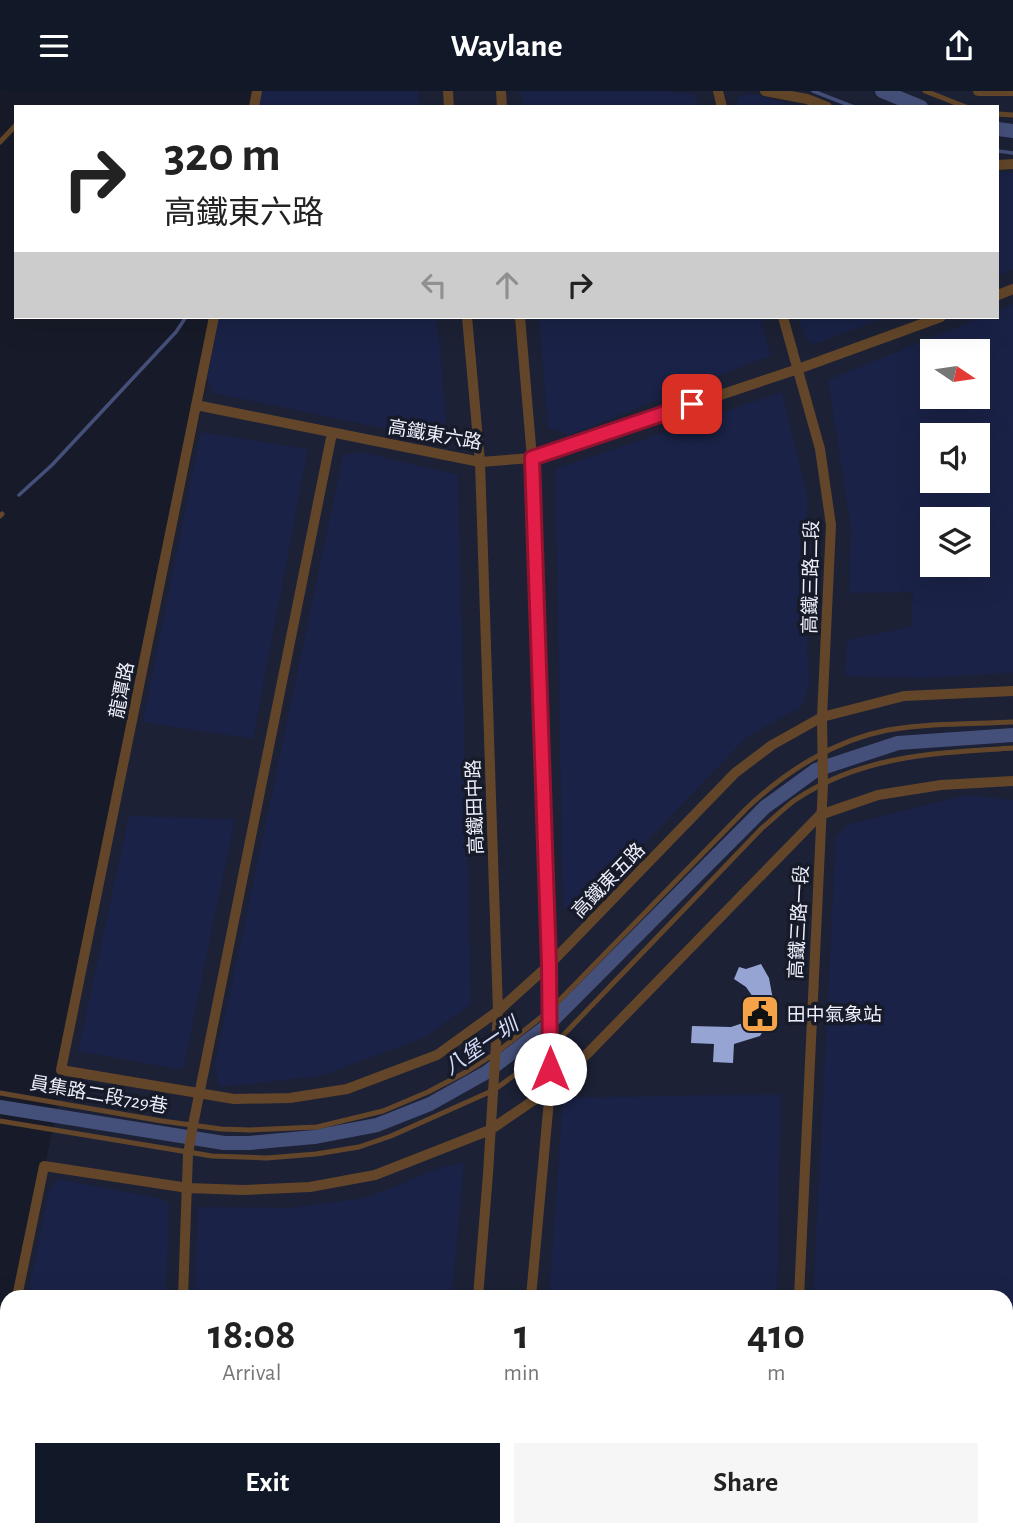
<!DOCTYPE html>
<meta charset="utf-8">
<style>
:root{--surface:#fff;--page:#f6f6f6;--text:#222;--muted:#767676;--accent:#111827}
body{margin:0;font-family:"Alegreya Sans","Noto Sans TC",sans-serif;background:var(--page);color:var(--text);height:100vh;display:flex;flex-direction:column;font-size:26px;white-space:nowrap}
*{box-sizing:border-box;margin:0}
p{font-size:23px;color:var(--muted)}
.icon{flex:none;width:38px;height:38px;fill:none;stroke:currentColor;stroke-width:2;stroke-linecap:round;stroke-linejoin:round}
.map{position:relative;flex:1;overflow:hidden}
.sheet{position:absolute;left:0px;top:1199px;width:1013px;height:247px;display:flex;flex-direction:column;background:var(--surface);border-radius:21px 21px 0 0;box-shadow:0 7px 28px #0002}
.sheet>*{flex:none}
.hud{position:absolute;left:14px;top:14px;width:985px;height:214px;border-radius:0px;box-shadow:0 7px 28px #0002;background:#fff;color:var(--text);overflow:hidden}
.needle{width:46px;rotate:103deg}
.buttons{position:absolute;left:920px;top:248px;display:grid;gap:14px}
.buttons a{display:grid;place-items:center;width:70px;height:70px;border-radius:0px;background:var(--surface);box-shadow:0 7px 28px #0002;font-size:35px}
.pin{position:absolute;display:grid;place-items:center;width:60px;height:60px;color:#fff;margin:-30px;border-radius:14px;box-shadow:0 4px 10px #0006}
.me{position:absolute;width:77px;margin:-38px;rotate:0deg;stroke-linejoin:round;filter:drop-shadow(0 0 5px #0008)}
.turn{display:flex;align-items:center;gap:24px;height:147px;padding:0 35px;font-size:32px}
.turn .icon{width:91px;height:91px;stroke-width:2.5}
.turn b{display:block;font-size:49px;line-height:60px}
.lanes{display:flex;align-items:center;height:66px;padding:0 35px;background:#0003;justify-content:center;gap:35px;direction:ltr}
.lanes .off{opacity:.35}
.eta{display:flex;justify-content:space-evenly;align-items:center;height:119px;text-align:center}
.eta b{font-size:42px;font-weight:600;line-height:49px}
.action{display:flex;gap:14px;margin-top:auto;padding:14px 35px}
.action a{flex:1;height:80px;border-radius:0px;background:var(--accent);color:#fff;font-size:28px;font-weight:600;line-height:80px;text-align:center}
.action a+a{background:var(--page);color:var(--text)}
header{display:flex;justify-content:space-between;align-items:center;height:91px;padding:0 35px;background:var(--accent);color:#fff;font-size:32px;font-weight:600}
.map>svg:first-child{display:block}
.built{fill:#1c2135;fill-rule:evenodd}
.green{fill:#1a2247;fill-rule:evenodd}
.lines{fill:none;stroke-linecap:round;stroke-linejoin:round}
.stream{stroke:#45507a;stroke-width:3.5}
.canal{stroke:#45507a;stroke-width:14}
.building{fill:#95a4d3}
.lane{stroke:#634629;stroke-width:5}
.street{stroke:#634629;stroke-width:10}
.route-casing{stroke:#92132f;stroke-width:18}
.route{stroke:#e11d48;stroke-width:12}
.labels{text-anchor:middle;stroke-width:7;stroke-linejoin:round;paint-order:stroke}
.street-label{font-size:19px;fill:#edf0fb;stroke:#171b29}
.poi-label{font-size:19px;fill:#edf0fb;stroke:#171b29;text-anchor:start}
.water-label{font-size:21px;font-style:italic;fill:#d2dcf8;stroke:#171b29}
</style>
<header><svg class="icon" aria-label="menu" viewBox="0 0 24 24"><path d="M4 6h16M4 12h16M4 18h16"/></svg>Waylane<svg class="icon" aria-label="share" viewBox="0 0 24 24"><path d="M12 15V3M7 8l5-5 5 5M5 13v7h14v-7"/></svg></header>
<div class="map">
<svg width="1013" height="1444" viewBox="0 0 1013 1444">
<rect width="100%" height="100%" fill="#171b29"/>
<path class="built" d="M266,0H1013V1444H0V1296L7,1261V1438H1006V1206H18L220,226H998V16H263ZM933,261H978V306H933ZM933,345H978V390H933ZM933,429H978V474H933Z"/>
<path class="green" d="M261,0H419L420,16H258Z
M521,0H660L695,3L698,16H522Z
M753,3L800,16H737L736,11L739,5Z
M998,81L1013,82V179L998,185Z
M1013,213V582L921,587L845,585L847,549L911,536L913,501L849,502L851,438L828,289L982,226H998V219ZM933,261H978V306H933ZM933,345H978V390H933ZM933,429H978V474H933Z
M219,226H437L447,341L440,349L214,302L207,287Z
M539,226H760L771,264L570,344L548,337Z
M798,226H888L814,253L805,247Z
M782,301L807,403V561L810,593L801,616L748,645L577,822L563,816L555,378Z
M201,341L308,358L253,648L143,631Z
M361,361L458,384L471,913L425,946L320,985L219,996L215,973L343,364Z
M967,704L1013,709V1272H1006V1206H813L836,745L849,733Z
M129,725L235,728L183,979L78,960Z
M781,1003L777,1206H549L563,1007Z
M464,1072L452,1206H194L198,1116L289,1117L366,1107L445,1075Z
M57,1088L163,1108L169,1114L166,1206H27L49,1101Z
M7,1304V1438H156L155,1444H0V1338Z
M1006,1314L1013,1315V1424L1006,1425Z
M183,1438H430V1444H182Z
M526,1438H760V1439L759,1444H527Z
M815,1439V1438L913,1439L893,1444H814Z"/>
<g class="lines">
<path class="stream" d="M813,0L854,16
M998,60L1013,62
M19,404L52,374L176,241L186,226"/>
<path class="canal" d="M882,0L921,16
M998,38L1013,40
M0,1016L224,1052H249L314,1046L377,1034L430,1013L487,981L548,934L765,716L816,679L898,652L1013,644"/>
</g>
<path class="building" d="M761,873L769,887L774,914L772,925L760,945L734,953L733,972L713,971L714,953L691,952L692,935L731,936L743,932V929L751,921L753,906L746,896L734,888L739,876L746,878Z"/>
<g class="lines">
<path class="lane" d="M925,0L966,16
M998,23L1013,24
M0,51L16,34
M0,425L2,423
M0,1002L162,1030L221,1038L250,1039L317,1036L383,1020L428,1001L466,981L496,962L550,919L747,717C786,680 835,649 888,639C929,632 972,633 1013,631
M0,1030L212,1065L267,1067L316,1063L359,1056L391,1045L494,999L550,958L762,737C773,728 784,717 795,709C862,664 936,662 1013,657"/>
<path class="street" d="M448,0L449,16
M501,0L502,16
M718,0L722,16
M765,0L807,8L827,16
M978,0H1013
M254,16L257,0
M998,74L1013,73
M998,204L1013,198
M214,226L61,979L234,1008L290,1007L347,998L437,964L498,920L549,874L735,682L772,654L822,626L904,605L1013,600
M467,226L480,371L498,920L488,1083L478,1206
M520,226L532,367L550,958V998L531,1206
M783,226L820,358L831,434L822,626L823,693L799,1206
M196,314L480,371L532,367L798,278L941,226
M17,1206L44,1075L188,1097L243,1099L310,1096L375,1084L490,1039L550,998L590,960L820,724L878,704L941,694L1013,690
M183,1206L188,1063L193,1034L332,342
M0,1290L7,1256
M1006,1294L1013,1295
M1006,1438L1013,1439
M174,1444V1438
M458,1444V1438
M511,1444L512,1438
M788,1444L789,1438
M949,1444L968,1438"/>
</g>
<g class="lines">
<g class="route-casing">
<path id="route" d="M550,978L549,874L532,367L692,313"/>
</g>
<use href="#route" class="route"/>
</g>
<defs>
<g id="civic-square" transform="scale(2.0125)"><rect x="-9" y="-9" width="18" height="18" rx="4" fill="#f6a248" stroke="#171b29"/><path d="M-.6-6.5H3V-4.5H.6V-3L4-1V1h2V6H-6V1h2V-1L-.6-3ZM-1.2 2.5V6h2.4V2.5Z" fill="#111"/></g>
</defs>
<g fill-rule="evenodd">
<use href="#civic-square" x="760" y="923"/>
</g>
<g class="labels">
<g class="street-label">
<text transform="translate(435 343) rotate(10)" y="7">高鐵東六路</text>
<text transform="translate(810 486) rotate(-89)" y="7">高鐵三路二段</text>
<text transform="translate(121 599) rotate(-79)" y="7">龍潭路</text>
<text transform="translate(474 716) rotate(-92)" y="7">高鐵田中路</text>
<text transform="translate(608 789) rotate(-46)" y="7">高鐵東五路</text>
<text transform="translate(798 831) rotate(-87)" y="7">高鐵三路一段</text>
<text transform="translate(99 1003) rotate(10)" y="7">員集路二段729巷</text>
</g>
<g class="poi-label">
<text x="787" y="930">田中氣象站</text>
</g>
<g class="water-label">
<text transform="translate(481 955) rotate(-34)" y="7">八堡一圳</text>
</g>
</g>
</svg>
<div class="buttons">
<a><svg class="needle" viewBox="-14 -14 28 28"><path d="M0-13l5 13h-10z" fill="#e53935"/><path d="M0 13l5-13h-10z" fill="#767676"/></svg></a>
<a><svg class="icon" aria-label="sound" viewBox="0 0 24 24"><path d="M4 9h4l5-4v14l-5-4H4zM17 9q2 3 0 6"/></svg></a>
<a><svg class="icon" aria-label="layers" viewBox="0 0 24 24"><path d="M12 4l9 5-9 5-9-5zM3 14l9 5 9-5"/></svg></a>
</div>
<div class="pin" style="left:692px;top:313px;background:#d93025"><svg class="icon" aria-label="arrive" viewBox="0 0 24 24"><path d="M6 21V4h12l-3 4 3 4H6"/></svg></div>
<svg class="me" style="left:550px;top:978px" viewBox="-20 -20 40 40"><circle r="19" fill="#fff"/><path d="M0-13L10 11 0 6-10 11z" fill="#e11d48"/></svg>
<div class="hud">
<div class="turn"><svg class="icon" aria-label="right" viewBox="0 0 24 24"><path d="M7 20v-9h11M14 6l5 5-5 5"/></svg><div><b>320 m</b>高鐵東六路</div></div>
<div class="lanes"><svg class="icon off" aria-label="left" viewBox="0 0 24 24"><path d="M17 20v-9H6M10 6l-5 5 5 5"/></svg><svg class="icon off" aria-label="ahead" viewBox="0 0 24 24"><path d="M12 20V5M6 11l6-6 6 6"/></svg><svg class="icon" aria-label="right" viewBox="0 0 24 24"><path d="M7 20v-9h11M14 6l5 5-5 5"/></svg></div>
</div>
<section class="sheet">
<div class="eta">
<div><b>18:08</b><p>Arrival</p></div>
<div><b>1</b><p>min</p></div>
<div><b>410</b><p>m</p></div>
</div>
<div class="action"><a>Exit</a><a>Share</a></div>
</section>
</div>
